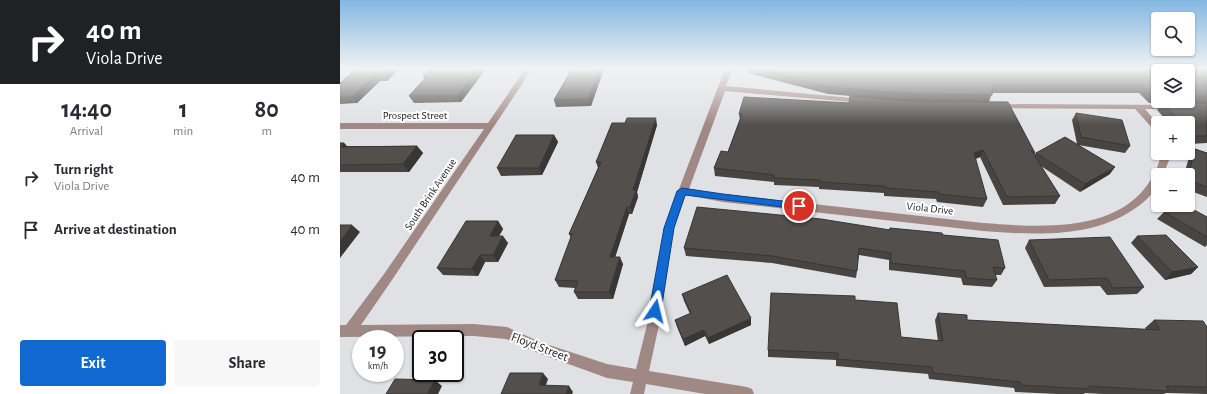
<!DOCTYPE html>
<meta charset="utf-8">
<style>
:root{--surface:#fff;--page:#f7f7f7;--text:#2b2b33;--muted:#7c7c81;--accent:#1168d1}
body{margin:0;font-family:"Alegreya Sans",sans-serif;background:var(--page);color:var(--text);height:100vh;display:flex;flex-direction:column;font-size:15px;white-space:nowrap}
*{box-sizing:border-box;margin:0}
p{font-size:13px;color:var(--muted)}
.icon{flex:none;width:22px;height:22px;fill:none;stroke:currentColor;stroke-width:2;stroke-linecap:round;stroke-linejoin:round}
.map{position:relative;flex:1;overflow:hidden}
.drawer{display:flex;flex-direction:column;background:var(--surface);width:340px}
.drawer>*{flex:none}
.banner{background:#202124;color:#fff;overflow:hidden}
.buttons{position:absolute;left:811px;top:12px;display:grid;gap:8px}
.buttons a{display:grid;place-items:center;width:44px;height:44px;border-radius:4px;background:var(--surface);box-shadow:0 1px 3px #0004;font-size:20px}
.speed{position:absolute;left:12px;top:330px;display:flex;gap:8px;font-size:20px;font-weight:700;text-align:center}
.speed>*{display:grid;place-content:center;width:52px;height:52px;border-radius:50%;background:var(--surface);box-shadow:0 1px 3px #0004;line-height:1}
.speed small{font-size:10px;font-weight:400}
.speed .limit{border:2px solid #111;border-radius:6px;background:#fff;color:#111}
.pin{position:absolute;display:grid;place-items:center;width:34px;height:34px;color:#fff;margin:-17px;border:2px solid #fff;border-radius:50%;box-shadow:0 1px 4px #0007}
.me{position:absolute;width:44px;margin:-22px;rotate:10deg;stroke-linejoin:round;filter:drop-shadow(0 0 3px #0008)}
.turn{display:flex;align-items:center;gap:14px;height:84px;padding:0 20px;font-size:18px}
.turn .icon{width:52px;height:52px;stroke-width:2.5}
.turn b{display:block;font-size:28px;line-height:34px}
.eta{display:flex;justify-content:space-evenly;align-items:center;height:68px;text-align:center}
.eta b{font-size:24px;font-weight:600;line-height:28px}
.cta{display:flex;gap:8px;margin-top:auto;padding:8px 20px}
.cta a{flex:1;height:46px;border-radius:4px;background:var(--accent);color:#fff;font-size:16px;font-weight:600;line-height:46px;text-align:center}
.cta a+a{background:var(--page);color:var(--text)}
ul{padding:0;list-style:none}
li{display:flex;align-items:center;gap:12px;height:52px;padding:0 20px}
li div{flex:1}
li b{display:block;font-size:15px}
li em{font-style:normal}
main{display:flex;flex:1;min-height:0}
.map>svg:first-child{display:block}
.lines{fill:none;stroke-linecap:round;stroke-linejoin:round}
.minor{fill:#a08985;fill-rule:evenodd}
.wall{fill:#474441;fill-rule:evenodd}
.shaded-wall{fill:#393735}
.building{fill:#524f4c;stroke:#393735}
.route{fill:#1168d1;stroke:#0b4488}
.labels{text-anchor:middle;stroke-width:4;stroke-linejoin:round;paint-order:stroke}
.street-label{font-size:11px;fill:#1b1b1d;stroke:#fff}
.near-street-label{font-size:13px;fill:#1b1b1d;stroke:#fff}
</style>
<main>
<section class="drawer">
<div class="banner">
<div class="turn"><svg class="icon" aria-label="right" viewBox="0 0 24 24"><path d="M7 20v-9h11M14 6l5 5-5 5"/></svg><div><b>40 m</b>Viola Drive</div></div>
</div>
<div class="eta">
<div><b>14:40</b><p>Arrival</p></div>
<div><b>1</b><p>min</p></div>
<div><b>80</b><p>m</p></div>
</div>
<ul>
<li><svg class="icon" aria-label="right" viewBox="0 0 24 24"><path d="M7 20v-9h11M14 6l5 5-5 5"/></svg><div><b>Turn right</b><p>Viola Drive</p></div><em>40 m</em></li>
<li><svg class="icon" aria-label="arrive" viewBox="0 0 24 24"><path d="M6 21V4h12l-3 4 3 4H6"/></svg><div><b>Arrive at destination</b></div><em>40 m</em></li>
</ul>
<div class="cta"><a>Exit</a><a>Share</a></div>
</section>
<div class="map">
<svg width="867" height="394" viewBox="0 0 867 394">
<rect width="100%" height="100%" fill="#dfe1e5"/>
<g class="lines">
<path class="minor" d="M185,69H192L52,280L21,325L134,324L167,327L200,342L267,364L296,369L307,325L324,228L385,69H393L386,86L523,99L527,101L523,103L385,91L349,189L383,194L643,223C697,227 777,234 810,181C816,173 819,162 822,153H832L823,175H818C818,189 811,196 800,205C755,239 697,235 643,231L383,202L346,195L334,228L319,325L309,371L407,387L412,389L414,394H365L306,384L304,394H290L293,382L267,378L198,353L166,339L134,336L0,337V325H6L44,274L144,129H0V123H148Z
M654,104L833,105L837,107L833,109H805L818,124V132L815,131L795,109L657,108H654Z"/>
</g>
<path class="wall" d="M16,69H59L47,81H40L17,103L0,104V83Z
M146,69L121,102L74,103L69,96L85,79L83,76Z
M232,69H264L251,106L216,107L214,100Z
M408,69H867V143L850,144L848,142V123H829L817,110L822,103H840H809L799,93H652L649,102L695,153L694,155L696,153L737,144L732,120L736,113L790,146L785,153L738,145L770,174L740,192L701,166L720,196L715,204L663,205L640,157L635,159L647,199L643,207L597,202L596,199L544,196V193L479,189V187L434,185V182L375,176L374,168L388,152L400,120L399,114L509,103L534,98L488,94L408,73ZM818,71H848V101H818Z
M317,125L297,192L298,197L292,214H289L275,257L283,264L273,299H238L234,292L235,288L219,287L215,280L231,238L229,234L258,168L256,162Z
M214,135L218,142L202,175L161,176L157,168Z
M0,143H4L7,146H77L83,153L69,172H0Z
M855,149L867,153V197L848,190V175H844L849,157Z
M824,212L867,217V245L865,247L817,219Z
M158,221L163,229L159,236L168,243L158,262H145L138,276L103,275L97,268Z
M550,228L603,235L665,268L661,275H655L657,280L652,287L623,285L621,278L549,270V260L519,255L517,271L516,278L432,263L346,256L344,248L549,230Z
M797,236L858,267L851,274L825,280L791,243Z
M689,240L804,287L797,294L767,295L760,286L704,287L685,248Z
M342,294L411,325L369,344L365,336L345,346L337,327L335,320L350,314L344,301Z
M515,300L561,337L598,341L595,320L598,313L627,320L806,330L805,328L814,320L867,327V394L826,393L824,394H763L745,393L744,394H717L675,392L674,388L589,379L588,374L496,366V360L428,357V350Z"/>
<path class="shaded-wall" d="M47,69H59L47,81L42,74Z
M137,69H146L121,102L117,96Z
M260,69H264L251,106L248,99Z
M35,74L40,81L17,103L12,97Z
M316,118L317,125L297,192L298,197L292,214L290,207L293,190Z
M214,135L218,142L202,175L199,168Z
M4,143L10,150L1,147Z
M77,146L83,153L69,172L63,164Z
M643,150L640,157L631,161L634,153Z
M775,167L770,174L740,192L745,184Z
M287,207L289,214L273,264L270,257Z
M158,221L163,229L155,243L150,236Z
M12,225L20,232L0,258V241Z
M163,236L168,243L158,262L153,255Z
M140,255L145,262L138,276L132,269Z
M280,257L283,264L273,299L269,292Z
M858,267L851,274L825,280L832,272Z
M411,318V325L369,344L368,338Z
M364,330L365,336L345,346L343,339Z
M203,373L208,379L204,391L199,385Z
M95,380L102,386L98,394H87Z
M229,386L233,392L232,394H226Z"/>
<path class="building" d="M16,69H47L42,74H35L12,97H0V83Z
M90,69H137L117,96H69L87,76H83Z
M232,69H260L248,99L214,100Z
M419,69H867V96H848V71H818V96H814L803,86H653L652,95L573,94L488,87Z
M510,96L573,101L668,102L695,153L691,150L720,196L667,197L643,150L634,153L647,199L599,194V192L546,188L545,186L480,182V180L434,178V175L374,168L381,151L388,152L402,114H399L404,97L509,103Z
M822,103H867V136H856L848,129V123H842Z
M736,113L782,120L790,146L741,137Z
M287,118H316L293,190H296L290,207H287L270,257H280L269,292H234L238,281L215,280L232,234H229L261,162H256L272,123H285Z
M176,135H214L199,168H157Z
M725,137L775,167L745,184L696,153Z
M0,143H4L1,147L77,146L63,164L0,165Z
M855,149L867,153V187L848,180V177Z
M832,205H845L867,217V237L824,212Z
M357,207L481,219L550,230V228L602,233L603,235L658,240L665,268L653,267L657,280L626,278L625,271L551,263V253L519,248L517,271L432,256L344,248Z
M126,221H158L150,236H163L153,255H140L132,269L97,268Z
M0,225H12L0,241Z
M826,235L858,267L832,272L797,236Z
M770,237L804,287L773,288L767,278L709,280L689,240Z
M387,275L411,318L368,338L364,330L343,339L335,320L351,313L342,294Z
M431,293L515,296V300L557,303L561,337L603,341L598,313L627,315V320L820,330L814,320L863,321L867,327V387L826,386L829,391L749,386L750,389L681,385L680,382L593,373L592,367L498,359V353L428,350Z
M170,373H203L199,385L229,386L226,394H161Z
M55,379L95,380L87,394H46Z"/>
<linearGradient id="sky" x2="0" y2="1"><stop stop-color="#83b7e2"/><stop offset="0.55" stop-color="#f1f2f3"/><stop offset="1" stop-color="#f1f2f3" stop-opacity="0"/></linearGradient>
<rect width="867" height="125" fill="url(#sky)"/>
<path class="route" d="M342,188L383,194L459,203L464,206L459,209L345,195L334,228L321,311L319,314L315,316L311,314L309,311L324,228L337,191Z"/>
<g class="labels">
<g class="street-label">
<text x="75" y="119">Prospect Street</text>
<text transform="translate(90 194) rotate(-56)" y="4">South Brink Avenue</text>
<text transform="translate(590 208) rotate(6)" y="4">Viola Drive</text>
</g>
<g class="near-street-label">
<text transform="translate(200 346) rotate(21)" y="5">Floyd Street</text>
</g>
</g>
</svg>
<div class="buttons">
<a><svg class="icon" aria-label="search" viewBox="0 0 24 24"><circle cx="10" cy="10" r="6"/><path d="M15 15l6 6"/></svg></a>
<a><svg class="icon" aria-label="layers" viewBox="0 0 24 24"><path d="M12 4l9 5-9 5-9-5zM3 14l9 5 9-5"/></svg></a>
<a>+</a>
<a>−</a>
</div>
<div class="speed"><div>19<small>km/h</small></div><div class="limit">30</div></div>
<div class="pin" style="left:459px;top:206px;background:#d93025"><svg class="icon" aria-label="arrive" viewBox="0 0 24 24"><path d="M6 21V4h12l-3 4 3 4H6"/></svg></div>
<svg class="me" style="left:315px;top:311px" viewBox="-20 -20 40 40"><path d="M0-17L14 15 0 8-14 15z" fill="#1168d1" stroke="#fff" stroke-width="4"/></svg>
</div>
</main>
